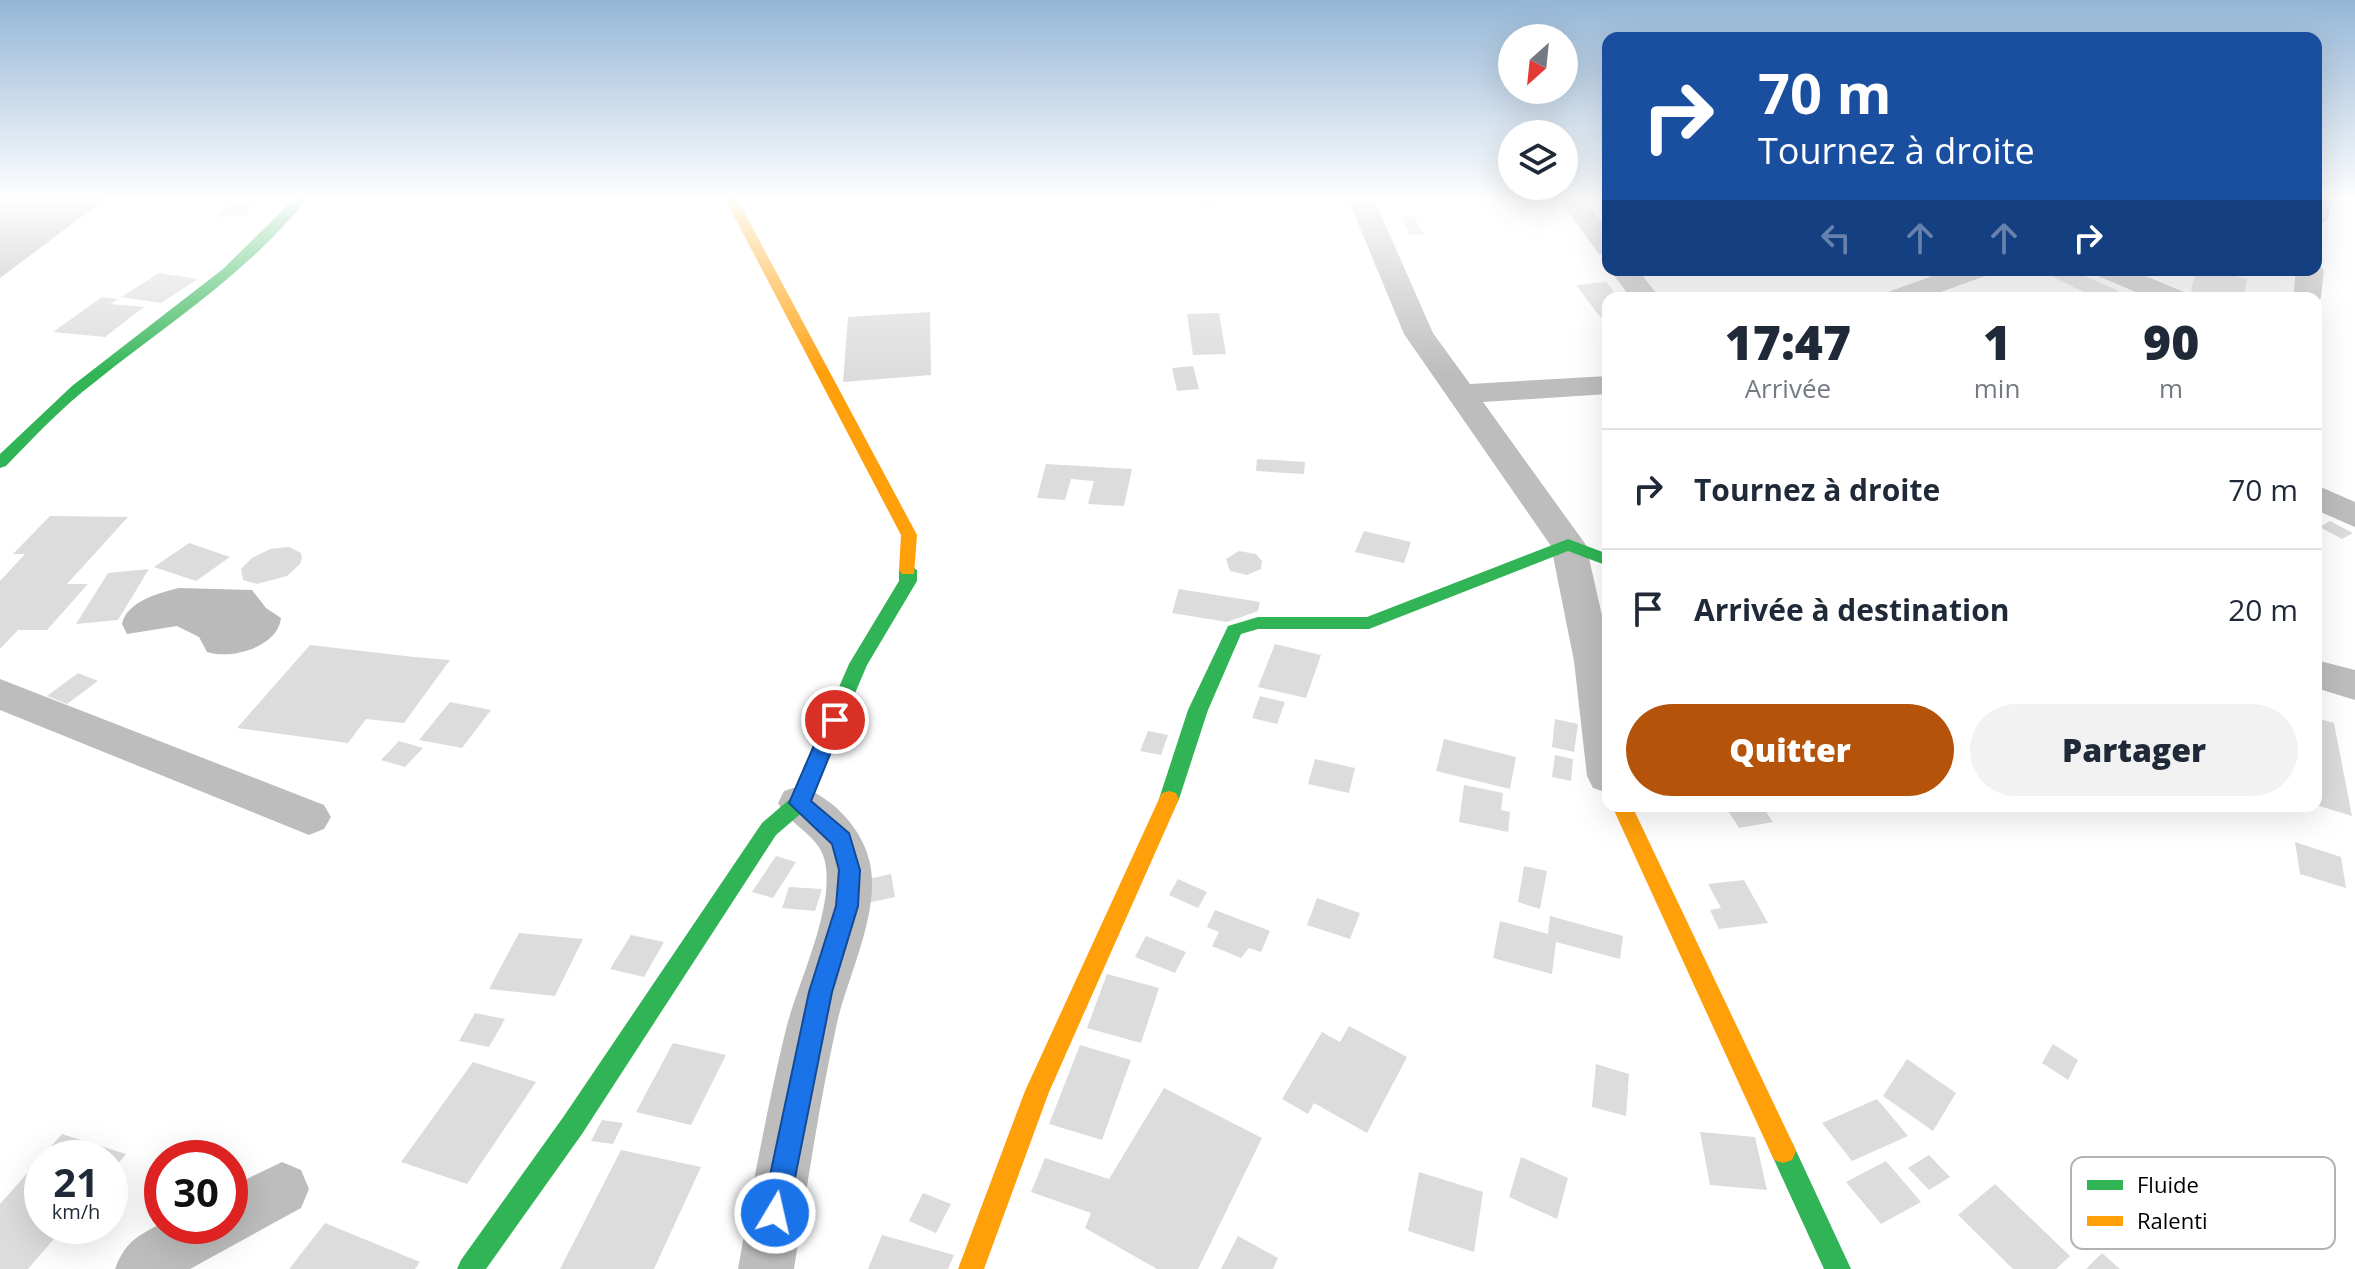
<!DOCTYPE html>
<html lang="fr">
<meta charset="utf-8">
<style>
:root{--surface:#fff;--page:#f2f2f3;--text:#1f2937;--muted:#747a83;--line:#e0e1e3;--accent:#b45309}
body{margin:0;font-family:"Open Sans",sans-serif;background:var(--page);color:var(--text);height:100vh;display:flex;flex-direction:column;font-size:30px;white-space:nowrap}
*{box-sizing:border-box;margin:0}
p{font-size:26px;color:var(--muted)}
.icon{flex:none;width:44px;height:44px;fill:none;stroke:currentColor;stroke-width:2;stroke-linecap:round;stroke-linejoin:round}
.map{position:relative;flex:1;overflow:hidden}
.sheet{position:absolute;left:1602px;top:292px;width:720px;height:520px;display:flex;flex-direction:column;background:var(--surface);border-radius:16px;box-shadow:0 8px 32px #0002}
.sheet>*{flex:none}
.hud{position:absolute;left:1602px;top:32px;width:720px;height:244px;border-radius:16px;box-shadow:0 8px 32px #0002;background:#1a4fa0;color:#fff;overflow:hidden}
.needle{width:52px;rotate:207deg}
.controls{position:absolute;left:1498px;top:24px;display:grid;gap:16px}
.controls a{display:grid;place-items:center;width:80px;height:80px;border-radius:50%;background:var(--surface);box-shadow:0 8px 32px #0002;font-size:40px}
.speed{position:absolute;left:24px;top:1140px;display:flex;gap:16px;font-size:40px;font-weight:700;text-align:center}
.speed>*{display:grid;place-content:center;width:104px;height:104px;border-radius:50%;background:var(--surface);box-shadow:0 8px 32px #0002;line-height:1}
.speed small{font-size:20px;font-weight:400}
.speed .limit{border:12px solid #d22;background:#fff;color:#111}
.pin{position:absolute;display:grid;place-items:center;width:68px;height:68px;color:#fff;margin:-34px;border:4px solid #fff;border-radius:50%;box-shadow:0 2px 8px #0007}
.me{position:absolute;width:88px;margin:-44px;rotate:9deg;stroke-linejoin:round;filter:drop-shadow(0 0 6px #0008)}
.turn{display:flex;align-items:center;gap:28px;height:168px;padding:0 24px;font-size:36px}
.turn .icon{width:104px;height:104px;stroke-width:2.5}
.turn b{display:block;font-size:56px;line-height:68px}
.lanes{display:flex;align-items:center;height:76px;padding:0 24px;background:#0003;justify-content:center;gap:40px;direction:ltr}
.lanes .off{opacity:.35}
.eta{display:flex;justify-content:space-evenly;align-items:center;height:136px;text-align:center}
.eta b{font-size:48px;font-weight:800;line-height:56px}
.cta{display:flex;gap:16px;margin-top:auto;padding:16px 24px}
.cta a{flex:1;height:92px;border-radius:48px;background:var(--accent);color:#fff;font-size:32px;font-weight:800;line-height:92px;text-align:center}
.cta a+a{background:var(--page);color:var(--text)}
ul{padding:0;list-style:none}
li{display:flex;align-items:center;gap:24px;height:120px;padding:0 24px;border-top:2px solid var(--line)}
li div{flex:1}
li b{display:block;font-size:30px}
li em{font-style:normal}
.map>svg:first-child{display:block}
.water{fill:#bababa}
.building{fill:#dcdcdc}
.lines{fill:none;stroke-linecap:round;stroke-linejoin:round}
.street{fill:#bdbdbd;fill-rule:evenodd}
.fast{fill:#30b455;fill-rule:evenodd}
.slow{fill:#ff9f0a;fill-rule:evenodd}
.route{fill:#1a73e8;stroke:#114b97;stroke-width:2}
.key{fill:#fff;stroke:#b2b2b2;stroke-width:2}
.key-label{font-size:22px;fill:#000}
</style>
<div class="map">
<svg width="2355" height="1269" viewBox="0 0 2355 1269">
<rect width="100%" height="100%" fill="#fff"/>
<path class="water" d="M0,197H108L0,278Z
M179,588L252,590L266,608L281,618C278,647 231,660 207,652L199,637L177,626L127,634L122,624C127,601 159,593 179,588Z"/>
<path class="building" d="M1182,197H1217L1216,207H1200V200H1181Z
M254,204L245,215L215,217L225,206Z
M1414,216L1424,235H1410L1401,217Z
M2070,270L2119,291L2115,292L2127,298H2096L2053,277Z
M2196,270H2210L2247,279L2244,298H2219L2191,291Z
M159,273L198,279L161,303L121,297Z
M1606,282L1619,298H1608V316L1600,317L1576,285Z
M102,297L118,299L111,304L144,307L105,337L53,332Z
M930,312L931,375L843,382L848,317Z
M1219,313L1226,354L1193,355L1187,314Z
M1193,366L1199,389L1177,391L1172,368Z
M1257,459L1305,462L1304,474L1256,471Z
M1046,464L1132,469L1124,506L1088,504L1094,481L1071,479L1065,500L1037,498Z
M50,516L128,517L67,584H88L47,630H18L0,649V581L25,554H13Z
M2330,521L2353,533L2342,539L2320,527Z
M1364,531L1411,542L1404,563L1355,552Z
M189,543L230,557L196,581L154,567Z
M289,547L301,553L302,558L300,564L287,576L257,584L243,580L241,569L252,558L270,549Z
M1239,551L1256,554L1262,561L1261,569L1247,575L1230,571L1226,559Z
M149,569L118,620L76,624L108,573Z
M1179,589L1260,602L1258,611L1227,622L1172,613Z
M1275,644L1321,655L1306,698L1258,687Z
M310,645L414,657L450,660L404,723L366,719L348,743L237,728Z
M78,673L98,681L67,704L47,696Z
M1260,696L1285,702L1277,724L1252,718Z
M450,702L491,710L462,748L419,740Z
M2316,718L2334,723L2352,816L2316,805Z
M1555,719L1578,724L1574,752L1552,747Z
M1148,731L1168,735L1161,755L1140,751Z
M1444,739L1516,757L1510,789L1436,771Z
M399,741L423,748L405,767L381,760Z
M1555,755L1573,759L1571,781L1552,777Z
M1315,759L1355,768L1349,793L1308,784Z
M1464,785L1503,793L1501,810L1510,812L1508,832L1459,822Z
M1725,806H1762L1773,822L1739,828Z
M2295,842L2341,857L2346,888L2300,874Z
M776,856L796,862L773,898L752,892Z
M1524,866L1547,871L1540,909L1518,902Z
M891,874L895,897L867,903L864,880Z
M1178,879L1207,892L1198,908L1169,895Z
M1744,880L1768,923L1719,929L1710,910L1721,908L1708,884Z
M789,887L822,889L815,911L782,908Z
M1317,898L1360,913L1350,939L1307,925Z
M1215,910L1270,931L1261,952L1249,948L1241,958L1212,946L1219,932L1207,927Z
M1550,916L1623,936L1620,959L1556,942L1552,974L1493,958L1500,921L1548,934Z
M519,933L583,939L555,996L489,989Z
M631,935L664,942L644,977L610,969Z
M1146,936L1186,952L1175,973L1135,957Z
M1107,974L1159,988L1141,1043L1087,1028Z
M475,1013L505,1019L489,1047L459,1041Z
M1349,1026L1407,1057L1367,1133L1314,1103L1308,1114L1282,1099L1322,1032L1340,1042Z
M673,1043L726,1055L691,1125L636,1112Z
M2053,1044L2078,1060L2068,1080L2042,1063Z
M1080,1045L1131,1060L1102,1140L1049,1124Z
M1907,1059L1956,1093L1933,1131L1883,1096Z
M473,1062L536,1082L467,1184L401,1162Z
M1596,1064L1629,1074L1626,1116L1592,1107Z
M1164,1088L1262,1138L1198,1269H1157L1085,1228L1091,1213L1031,1192L1045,1158L1109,1179Z
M1877,1099L1908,1136L1852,1161L1822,1123Z
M602,1120L623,1123L613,1144L591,1141Z
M1700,1132L1755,1137L1767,1190L1710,1185Z
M62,1134L126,1154L110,1173V1158H42V1226H65L28,1269H0V1204Z
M621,1150L701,1167L654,1269H560Z
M1929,1155L1950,1177L1929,1190L1908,1168Z
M1521,1157L1568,1178L1557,1219L1509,1197Z
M1886,1161L1921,1202L1881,1224L1846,1182Z
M1419,1172L1483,1192L1474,1252L1408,1231Z
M1995,1184L2070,1256L2056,1269H2013L1958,1215Z
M923,1193L951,1204L936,1233L909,1221Z
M325,1223L420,1262L415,1269H289Z
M882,1235L954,1255L948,1269H868Z
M1238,1236L1278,1258L1273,1269H1221Z
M2102,1253L2120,1269H2086Z"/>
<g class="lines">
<path class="street" d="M1347,197H1373L1433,333L1470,384L1608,376V394L1483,402L1586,545L1608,642V793L1593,788L1587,776L1574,661L1551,546L1404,334Z
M1557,197H1582L1608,230V256L1599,254Z
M2316,197H2331L2329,217L2325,222L2316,225Z
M2316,263L2324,270L2321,298L2316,304V298H2293L2296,270H2316Z
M1610,270H1638L1660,298H1631Z
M1949,270H1989L1985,276L1924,298H1884L1888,292Z
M2094,270H2131L2184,292L2188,298H2150L2098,276Z
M2316,485L2355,502V527L2316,510Z
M2316,660L2355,670V700L2316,688Z
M0,679L324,805L331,817L324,829L309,835L0,710Z
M799,786C834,797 866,832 871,869C878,917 848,976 837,1023C819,1104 807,1187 794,1269H738C752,1189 767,1108 786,1029C798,981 837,905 824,858C818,835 788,824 778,803L784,791Z
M282,1162L301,1170L309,1189L301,1208L190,1269H115C126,1241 136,1237 162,1223V1226H230V1187Z"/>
<path class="fast" d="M296,197H308C250,272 168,323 95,382C62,407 34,437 6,466L0,468V454L72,386L223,269Z
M1568,539L1608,554V566L1568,551L1369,629H1258L1241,634L1208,710L1179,799L1176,805L1169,807L1162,805L1159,799L1188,710L1228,626L1258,617H1367Z
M908,564L917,570V581L867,665L806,809L776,835L582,1134L486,1269H457L461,1260L564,1116L762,823L791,798L849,664L899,581V570Z
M1783,1139L1792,1142L1851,1269H1824L1770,1151L1774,1142Z"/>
<path class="slow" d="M724,197H736L917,535L914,574H902L899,570L901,535Z
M1169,791L1176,793L1179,799L1049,1092L984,1269H958L1025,1091L1159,799L1162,793Z
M1612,806H1632L1792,1142L1796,1151L1792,1160L1783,1163L1774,1160Z"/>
</g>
<linearGradient id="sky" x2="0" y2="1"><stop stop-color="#95b6d6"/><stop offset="0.53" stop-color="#fff"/><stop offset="1" stop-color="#fff" stop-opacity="0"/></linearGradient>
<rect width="2355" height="374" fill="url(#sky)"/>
<path class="route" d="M835,713L841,715L844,720L811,801L849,833L860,870L858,906L832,992L788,1213L784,1223L775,1227L766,1223L762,1213L809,992L836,906L839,870L832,844L789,803L825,720L828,715Z"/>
<rect x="2071" y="1157" width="264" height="92" rx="12" class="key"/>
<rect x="2087" y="1180" width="36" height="10" fill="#30b455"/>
<rect x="2087" y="1216" width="36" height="10" fill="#ff9f0a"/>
<g class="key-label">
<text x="2137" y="1193">Fluide</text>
<text x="2137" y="1229">Ralenti</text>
</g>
</svg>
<div class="controls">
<a><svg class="needle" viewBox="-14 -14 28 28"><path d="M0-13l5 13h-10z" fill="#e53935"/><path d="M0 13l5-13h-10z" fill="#747a83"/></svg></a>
<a><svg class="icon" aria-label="layers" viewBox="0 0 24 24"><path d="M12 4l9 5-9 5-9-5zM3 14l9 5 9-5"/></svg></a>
</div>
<div class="speed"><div>21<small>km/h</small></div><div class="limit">30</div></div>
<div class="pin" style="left:835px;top:720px;background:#d93025"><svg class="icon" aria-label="arrive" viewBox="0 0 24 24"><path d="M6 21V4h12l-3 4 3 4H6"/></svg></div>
<svg class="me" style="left:775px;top:1213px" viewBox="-20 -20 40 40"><circle r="17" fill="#1a73e8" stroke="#fff" stroke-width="3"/><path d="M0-11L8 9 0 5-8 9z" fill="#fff"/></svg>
<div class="hud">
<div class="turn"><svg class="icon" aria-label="right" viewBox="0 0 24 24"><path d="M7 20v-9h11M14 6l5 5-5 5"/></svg><div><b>70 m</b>Tournez à droite</div></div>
<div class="lanes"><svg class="icon off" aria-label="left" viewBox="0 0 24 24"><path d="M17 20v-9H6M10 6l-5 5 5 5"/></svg><svg class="icon off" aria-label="ahead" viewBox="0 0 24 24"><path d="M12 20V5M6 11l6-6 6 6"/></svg><svg class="icon off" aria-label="ahead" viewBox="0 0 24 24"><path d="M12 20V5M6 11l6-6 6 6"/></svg><svg class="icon" aria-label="right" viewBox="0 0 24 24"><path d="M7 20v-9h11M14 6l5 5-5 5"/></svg></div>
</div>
<section class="sheet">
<div class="eta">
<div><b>17:47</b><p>Arrivée</p></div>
<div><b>1</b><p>min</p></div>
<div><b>90</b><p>m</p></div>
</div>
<ul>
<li><svg class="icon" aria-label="right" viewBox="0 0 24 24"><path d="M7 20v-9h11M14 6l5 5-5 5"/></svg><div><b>Tournez à droite</b></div><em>70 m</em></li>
<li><svg class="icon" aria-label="arrive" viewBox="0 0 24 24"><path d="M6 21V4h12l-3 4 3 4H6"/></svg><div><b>Arrivée à destination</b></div><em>20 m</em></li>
</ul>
<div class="cta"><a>Quitter</a><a>Partager</a></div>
</section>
</div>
